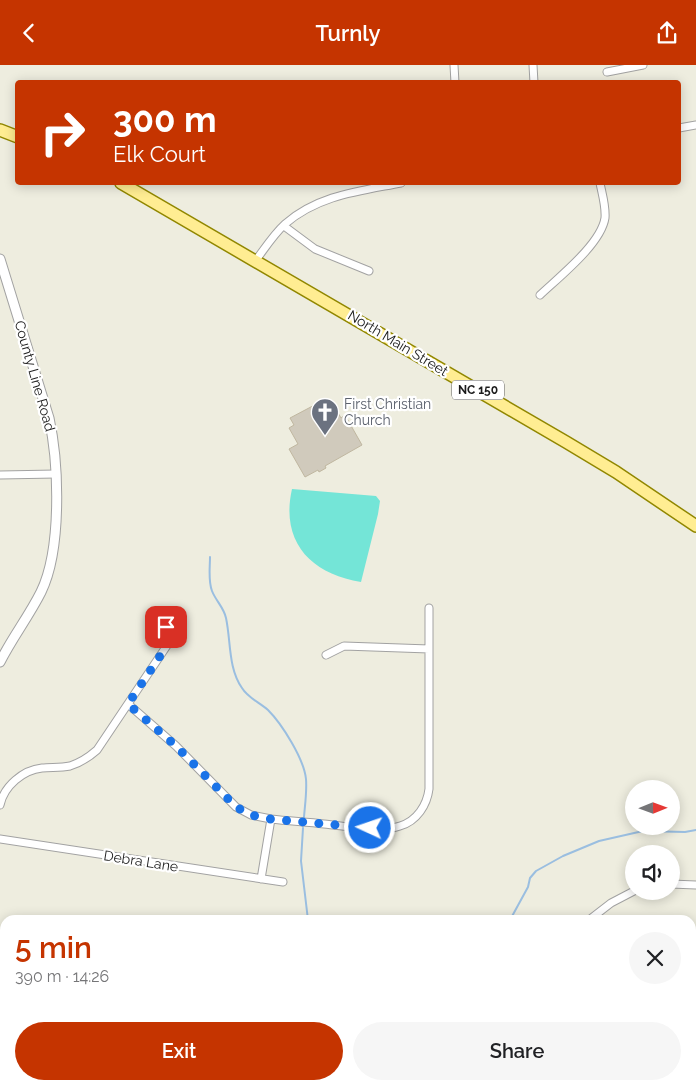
<!DOCTYPE html>
<meta charset="utf-8">
<style>
:root{--surface:#fff;--page:#f6f6f6;--text:#202124;--muted:#757577;--accent:#c53400}
body{margin:0;font-family:Raleway,sans-serif;background:var(--page);color:var(--text);height:100vh;display:flex;flex-direction:column;font-size:19px;white-space:nowrap}
*{box-sizing:border-box;margin:0}
p{font-size:16px;color:var(--muted)}
.icon{flex:none;width:28px;height:28px;fill:none;stroke:currentColor;stroke-width:2;stroke-linecap:round;stroke-linejoin:round}
.map{position:relative;flex:1;overflow:hidden}
.sheet{position:absolute;left:0px;top:850px;width:696px;height:175px;display:flex;flex-direction:column;background:var(--surface);border-radius:15px 15px 0 0;box-shadow:0 2px 12px #0003}
.sheet>*{flex:none}
.top-card{position:absolute;left:15px;top:15px;width:666px;height:105px;border-radius:5px;box-shadow:0 2px 12px #0003;background:#c53400;color:#fff;overflow:hidden}
.needle{width:32px;rotate:89deg}
.controls{position:absolute;left:625px;top:715px;display:grid;gap:10px}
.controls a{display:grid;place-items:center;width:55px;height:55px;border-radius:50%;background:var(--surface);box-shadow:0 2px 12px #0003;font-size:25px}
.pin{position:absolute;display:grid;place-items:center;width:42px;height:42px;color:#fff;margin:-21px;border-radius:10px;box-shadow:0 2px 8px #0006}
.me{position:absolute;width:55px;margin:-28px;rotate:273deg;stroke-linejoin:round;filter:drop-shadow(0 0 4px #0008)}
.turn{display:flex;align-items:center;gap:18px;height:105px;padding:0 15px;font-size:22px}
.turn .icon{width:65px;height:65px;stroke-width:2.5}
.turn b{display:block;font-size:35px;line-height:42px}
.round{display:grid;place-items:center;flex:none;width:52px;height:52px;border-radius:26px;background:var(--page)}
.overview{display:flex;align-items:center;justify-content:space-between;height:85px;padding:0 15px}
h1{font-size:30px;font-weight:600;line-height:38px;color:var(--accent)}
.action{display:flex;gap:10px;margin-top:auto;padding:10px 15px}
.action a{flex:1;height:58px;border-radius:30px;background:var(--accent);color:#fff;font-size:20px;font-weight:600;line-height:58px;text-align:center}
.action a+a{background:var(--page);color:var(--text)}
header{display:flex;justify-content:space-between;align-items:center;height:65px;padding:0 15px;background:var(--accent);color:#fff;font-size:22px;font-weight:600}
.map>svg:first-child{display:block}
.pitch{fill:#74e5d7}
.lines{fill:none;stroke-linecap:round;stroke-linejoin:round}
.stream{stroke:#9abee0;stroke-width:2}
.building{fill:#d0cabc;stroke:#c0b7a0}
.minor-casing{stroke:#a2a2a2;stroke-width:9}
.tertiary-casing{stroke:#a2a2a2;stroke-width:11}
.primary-casing{stroke:#918700;stroke-width:14}
.minor{stroke:#fff;stroke-width:7}
.tertiary{stroke:#fff;stroke-width:9}
.primary{stroke:#ffed92;stroke-width:11}
.route{stroke:#1a73e8;stroke-width:9;stroke-dasharray:0 16.2}
.labels{text-anchor:middle;stroke-width:4.5;stroke-linejoin:round;paint-order:stroke}
.shield{fill:#fff;stroke:#5f5f5f;stroke-width:1}
.shield-label{font-size:12px;font-weight:bold;fill:#1b1b1b}
.street-label{font-size:14px;fill:#1b1b1b;stroke:#fff}
.worship-label{font-size:14px;fill:#5b616d;stroke:#fff;text-anchor:start}
</style>
<header><svg class="icon" aria-label="back" viewBox="0 0 24 24"><path d="M15 5l-7 7 7 7"/></svg>Turnly<svg class="icon" aria-label="share" viewBox="0 0 24 24"><path d="M12 15V3M7 8l5-5 5 5M5 13v7h14v-7"/></svg></header>
<div class="map">
<svg width="696" height="1025" viewBox="0 0 696 1025">
<rect width="100%" height="100%" fill="#eeeddf"/>
<path class="pitch" d="M292,424L376,431L380,436L378,449L361,517C311,509 280,477 292,424Z
M5,960V1020H164L165,1025H0V967Z"/>
<g class="lines">
<path class="stream" d="M210,492C210,503 208,516 212,526C216,536 224,543 226,553C231,576 228,603 242,623C248,633 259,637 268,645C282,659 304,694 306,714C307,727 305,739 304,752
M303,763L301,796L308,855
M510,855L528,822L530,813L536,806L563,791L599,776L643,766L685,767L696,765
M394,1020L397,1025"/>
</g>
<path class="building" d="M324,335L327,340L332,337L341,353L345,350L362,380L325,401L326,403L319,407L318,405L305,412L289,384L298,379L289,363L294,360L290,353Z"/>
<g class="lines">
<g class="minor-casing">
<path id="minor" d="M454,0L455,18
M533,0L534,18
M607,7L643,0
M679,63L696,60
M284,161L315,184L369,206
M256,195C265,183 274,169 285,159C318,130 360,126 401,118
M540,230C559,212 601,179 605,153C606,141 602,129 600,118
M0,410L56,409
M326,590L344,581L429,584
M128,639L176,681L236,742L251,750L271,754
M0,740C4,721 23,705 42,703C51,702 60,703 70,701C80,698 89,692 97,685L168,579L166,562
M0,774L283,817
M261,814L271,754C288,756 306,757 324,759C346,761 379,768 400,761C417,756 427,740 429,724V543
M671,819L696,820
M589,855L611,838L634,826
M691,939H696
M168,1020L169,1025"/>
</g>
<g class="tertiary-casing">
<path id="tertiary" d="M0,194L49,353C59,399 62,484 41,527C29,551 12,573 0,597"/>
</g>
<g class="primary-casing">
<path id="primary" d="M0,65L18,72
M121,118L566,377L616,407L696,461"/>
</g>
<use href="#minor" class="minor"/>
<use href="#tertiary" class="tertiary"/>
<use href="#primary" class="primary"/>
</g>
<g class="lines">
<path class="route" d="M166,562L168,579L128,639L176,681L236,742L251,750L270,754L370,763"/>
</g>
<defs>
<g id="church-pin" transform="scale(1.4375)"><path d="M0 17L-7.5 6A9.5 9.5 0 1 1 7.5 6Z" fill="#6b7280" stroke="#fff"/><path d="M-1.2-6h2.4v3.5h3.3v2.4h-3.3V6h-2.4V-.1h-3.3v-2.4h3.3Z" fill="#fff"/></g>
</defs>
<g fill-rule="evenodd">
<use href="#church-pin" x="325" y="347"/>
</g>
<g class="labels">
<rect class="shield" x="452" y="315.5" width="52" height="19" rx="4"/>
<g class="shield-label">
<text x="478" y="329">NC 150</text>
</g>
<g class="street-label">
<text transform="translate(398 278) rotate(31)" y="5">North Main Street</text>
<text transform="translate(35 311) rotate(74)" y="5">County Line Road</text>
<text transform="translate(141 796) rotate(9)" y="5">Debra Lane</text>
</g>
<g class="worship-label">
<text x="344" y="344">First Christian<tspan x="344" dy="16">Church</tspan></text>
</g>
</g>
</svg>
<div class="controls">
<a><svg class="needle" viewBox="-14 -14 28 28"><path d="M0-13l5 13h-10z" fill="#e53935"/><path d="M0 13l5-13h-10z" fill="#757577"/></svg></a>
<a><svg class="icon" aria-label="sound" viewBox="0 0 24 24"><path d="M4 9h4l5-4v14l-5-4H4zM17 9q2 3 0 6"/></svg></a>
</div>
<div class="pin" style="left:166px;top:562px;background:#d93025"><svg class="icon" aria-label="arrive" viewBox="0 0 24 24"><path d="M6 21V4h12l-3 4 3 4H6"/></svg></div>
<svg class="me" style="left:370px;top:763px" viewBox="-20 -20 40 40"><circle r="17" fill="#1a73e8" stroke="#fff" stroke-width="3"/><path d="M0-11L8 9 0 5-8 9z" fill="#fff"/></svg>
<div class="top-card">
<div class="turn"><svg class="icon" aria-label="right" viewBox="0 0 24 24"><path d="M7 20v-9h11M14 6l5 5-5 5"/></svg><div><b>300 m</b>Elk Court</div></div>
</div>
<section class="sheet">
<div class="overview"><div><h1>5 min</h1><p>390 m · 14:26</p></div><a class="round"><svg class="icon" aria-label="close" viewBox="0 0 24 24"><path d="M6 6l12 12M18 6L6 18"/></svg></a></div>
<div class="action"><a>Exit</a><a>Share</a></div>
</section>
</div>
